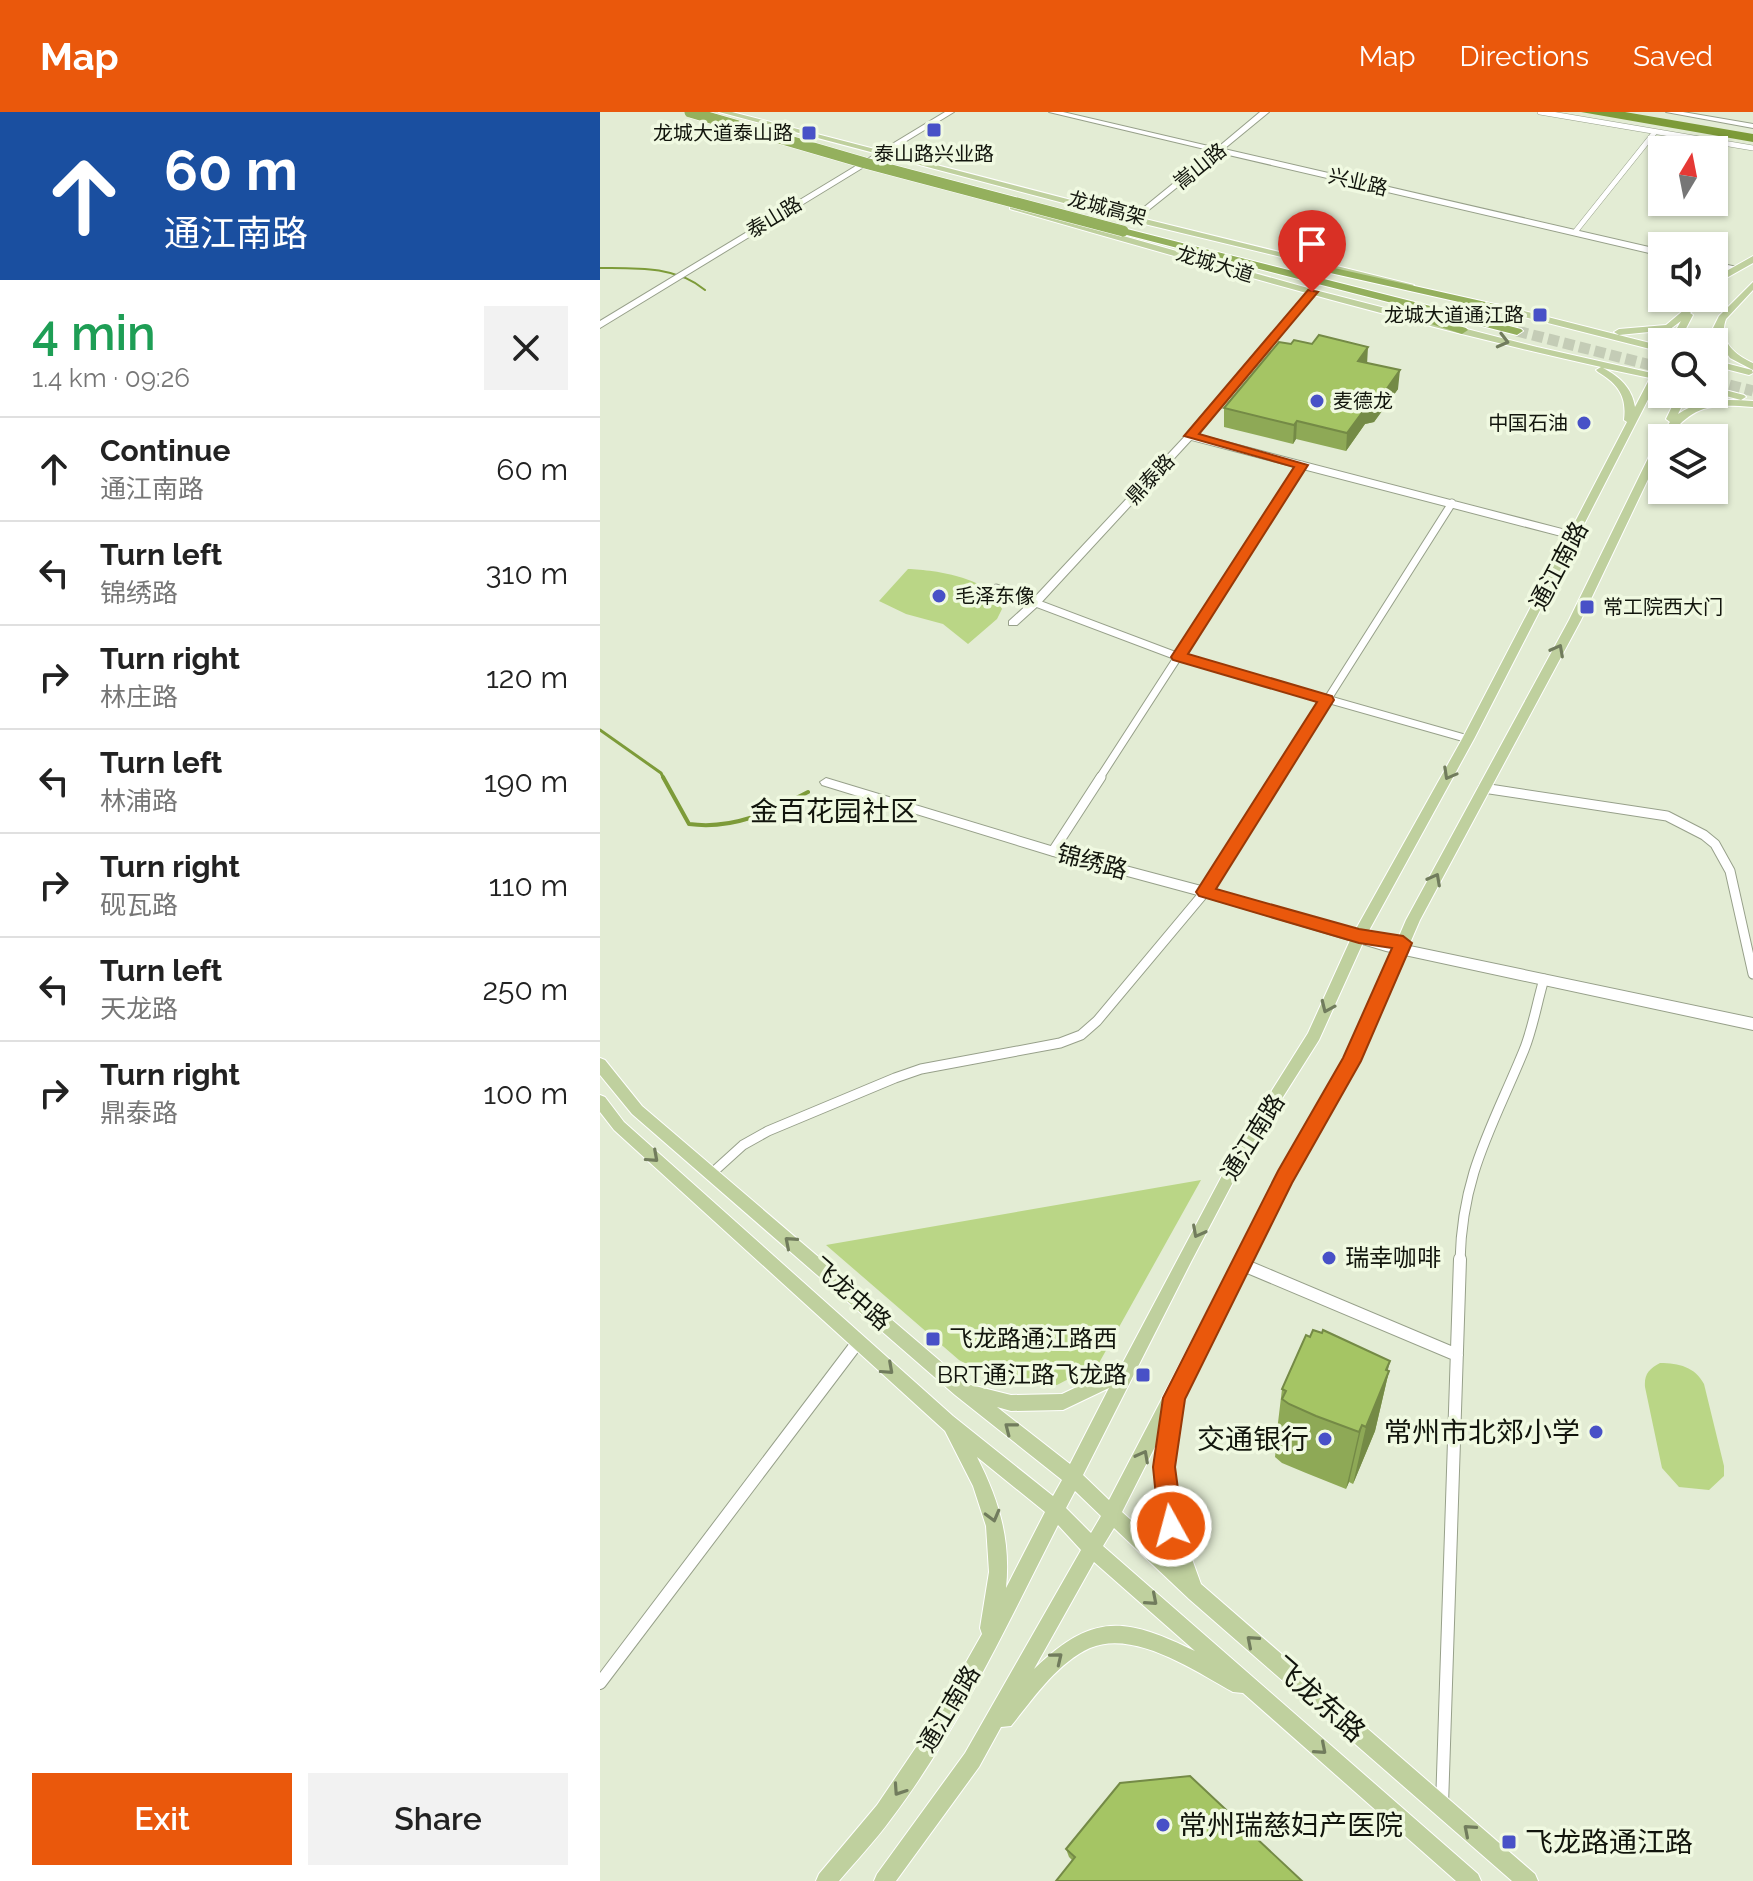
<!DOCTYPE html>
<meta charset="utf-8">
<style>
:root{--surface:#fff;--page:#f2f2f2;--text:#222;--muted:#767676;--line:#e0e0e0;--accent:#ea580c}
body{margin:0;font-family:Raleway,"Noto Sans SC",sans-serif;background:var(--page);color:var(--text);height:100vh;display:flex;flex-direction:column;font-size:30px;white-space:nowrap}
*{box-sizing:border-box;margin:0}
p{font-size:26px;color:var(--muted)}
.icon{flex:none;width:44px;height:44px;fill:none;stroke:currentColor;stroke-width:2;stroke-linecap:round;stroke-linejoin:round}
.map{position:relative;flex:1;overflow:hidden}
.details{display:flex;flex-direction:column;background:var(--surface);width:600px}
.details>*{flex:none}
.hud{background:#1a4fa0;color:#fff;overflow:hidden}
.needle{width:52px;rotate:10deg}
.controls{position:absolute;left:1048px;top:24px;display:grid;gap:16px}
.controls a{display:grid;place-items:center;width:80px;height:80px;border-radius:0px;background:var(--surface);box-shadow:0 2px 6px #0004;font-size:40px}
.pin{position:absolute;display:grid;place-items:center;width:68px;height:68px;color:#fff;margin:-82px -34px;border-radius:50% 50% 50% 0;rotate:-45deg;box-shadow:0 0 8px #0007}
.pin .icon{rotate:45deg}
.me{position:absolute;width:88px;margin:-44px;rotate:353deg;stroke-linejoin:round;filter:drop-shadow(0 0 6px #0008)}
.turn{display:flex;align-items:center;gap:28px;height:168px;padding:0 32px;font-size:36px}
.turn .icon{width:104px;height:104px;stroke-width:2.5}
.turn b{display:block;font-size:56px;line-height:68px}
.round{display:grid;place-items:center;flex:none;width:84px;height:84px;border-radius:0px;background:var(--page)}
.head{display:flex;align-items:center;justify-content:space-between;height:136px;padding:0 32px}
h1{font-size:48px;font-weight:600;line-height:60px;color:#1e9e55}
.cta{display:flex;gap:16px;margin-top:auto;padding:16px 32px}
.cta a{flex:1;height:92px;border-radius:0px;background:var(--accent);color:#fff;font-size:32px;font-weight:600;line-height:92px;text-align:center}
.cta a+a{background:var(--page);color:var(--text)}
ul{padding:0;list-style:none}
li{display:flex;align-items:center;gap:24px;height:104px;padding:0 32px;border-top:2px solid var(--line)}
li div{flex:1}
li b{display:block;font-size:30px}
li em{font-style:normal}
header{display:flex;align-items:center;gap:48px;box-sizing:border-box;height:112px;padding:0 40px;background:var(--accent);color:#fff}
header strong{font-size:38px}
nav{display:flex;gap:44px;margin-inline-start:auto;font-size:28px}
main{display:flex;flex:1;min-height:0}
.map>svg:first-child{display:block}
.green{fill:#bad686}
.water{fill:#7d9b39}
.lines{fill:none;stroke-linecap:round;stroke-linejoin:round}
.stream-far2{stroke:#7d9b39;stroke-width:2}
.stream-far1{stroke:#7d9b39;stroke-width:3}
.stream{stroke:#7d9b39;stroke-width:4}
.highway-tunnel{stroke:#c4ccb6;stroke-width:11;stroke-dasharray:11 5;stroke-linecap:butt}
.street-far3-casing{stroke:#97a08a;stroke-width:6}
.street-far2-casing{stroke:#97a08a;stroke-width:9}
.street-far1-casing{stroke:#97a08a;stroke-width:11}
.street-casing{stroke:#97a08a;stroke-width:14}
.secondary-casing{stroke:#97a08a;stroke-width:2}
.primary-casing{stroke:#fff;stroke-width:2}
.highway-casing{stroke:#fff;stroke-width:2}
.street-far3{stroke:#fff;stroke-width:5}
.street-far2{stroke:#fff;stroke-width:7}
.street-far1{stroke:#fff;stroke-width:9}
.street{stroke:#fff;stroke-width:12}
.secondary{fill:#fff;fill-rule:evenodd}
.primary{fill:#bfd09e;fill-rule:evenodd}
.highway{fill:#94b05d;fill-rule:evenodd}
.highway-bridge-casing{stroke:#fff;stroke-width:12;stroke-linecap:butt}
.highway-bridge{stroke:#94b05d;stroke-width:11}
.wall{fill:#8ea956}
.shaded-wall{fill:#748a46}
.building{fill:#a5c564;stroke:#748a46;stroke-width:2}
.oneway{stroke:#717c5d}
.route{fill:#ea580c;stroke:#983908;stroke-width:2}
.poi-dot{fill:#4851c7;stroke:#f0f9e1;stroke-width:3}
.labels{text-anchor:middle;stroke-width:7;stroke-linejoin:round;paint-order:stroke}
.far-poi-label{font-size:20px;fill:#12150d;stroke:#f0f9e1;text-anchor:end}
.far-street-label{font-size:20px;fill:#12150d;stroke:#f0f9e1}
.street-label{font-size:24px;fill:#12150d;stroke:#f0f9e1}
.poi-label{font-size:24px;fill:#12150d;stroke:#f0f9e1;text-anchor:start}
.quarter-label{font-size:28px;fill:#12150d;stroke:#f0f9e1}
.near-poi-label{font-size:28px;fill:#12150d;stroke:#f0f9e1;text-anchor:end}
.near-street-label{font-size:28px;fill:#12150d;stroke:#f0f9e1}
</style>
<header>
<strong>Map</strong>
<nav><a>Map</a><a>Directions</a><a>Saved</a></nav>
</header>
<main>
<section class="details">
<div class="hud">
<div class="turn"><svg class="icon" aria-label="ahead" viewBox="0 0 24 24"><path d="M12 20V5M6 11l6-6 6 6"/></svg><div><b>60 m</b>通江南路</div></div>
</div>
<div class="head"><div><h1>4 min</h1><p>1.4 km · 09:26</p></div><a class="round"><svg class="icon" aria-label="close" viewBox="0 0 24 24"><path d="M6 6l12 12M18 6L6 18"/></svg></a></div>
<ul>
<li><svg class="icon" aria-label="ahead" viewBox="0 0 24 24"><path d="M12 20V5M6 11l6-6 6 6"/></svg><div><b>Continue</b><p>通江南路</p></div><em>60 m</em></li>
<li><svg class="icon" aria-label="left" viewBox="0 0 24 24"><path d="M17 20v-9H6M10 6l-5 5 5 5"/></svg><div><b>Turn left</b><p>锦绣路</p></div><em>310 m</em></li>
<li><svg class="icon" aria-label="right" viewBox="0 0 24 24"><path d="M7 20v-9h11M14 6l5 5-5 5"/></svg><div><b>Turn right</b><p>林庄路</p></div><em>120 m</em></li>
<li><svg class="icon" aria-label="left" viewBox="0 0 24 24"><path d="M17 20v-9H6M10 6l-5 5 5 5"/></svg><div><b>Turn left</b><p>林浦路</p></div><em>190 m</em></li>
<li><svg class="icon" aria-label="right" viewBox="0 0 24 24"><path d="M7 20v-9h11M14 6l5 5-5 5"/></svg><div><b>Turn right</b><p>砚瓦路</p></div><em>110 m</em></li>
<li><svg class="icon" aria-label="left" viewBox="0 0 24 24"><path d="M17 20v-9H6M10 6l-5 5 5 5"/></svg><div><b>Turn left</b><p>天龙路</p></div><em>250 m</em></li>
<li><svg class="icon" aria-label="right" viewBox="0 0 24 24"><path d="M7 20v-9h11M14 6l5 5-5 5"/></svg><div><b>Turn right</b><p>鼎泰路</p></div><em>100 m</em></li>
</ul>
<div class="cta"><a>Exit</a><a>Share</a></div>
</section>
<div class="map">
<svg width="1153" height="1769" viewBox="0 0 1153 1769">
<rect width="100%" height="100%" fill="#e3ecd4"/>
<path class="green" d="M308,457C336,458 394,466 402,497L397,507L368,532L343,512L306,502L279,489Z
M601,1068L499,1251L457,1273H421L391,1265L359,1248L226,1133Z
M1060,1251C1079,1251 1095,1255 1104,1272L1124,1354V1364L1109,1378L1079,1375L1062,1356L1045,1275C1044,1262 1049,1257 1060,1251Z"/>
<path class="water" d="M981,0H1025L1153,22V30Z"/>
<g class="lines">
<path class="stream-far2" d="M0,156C36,156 76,154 105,178"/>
<path class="stream-far1" d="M0,618L61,661L64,667"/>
<path class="stream" d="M63,665L89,712C133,718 170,700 208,680"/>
<path class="highway-tunnel" d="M917,219L1062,256
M1114,269L1153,279"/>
<g class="street-far3-casing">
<path id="street-far3" d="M940,0L1153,36
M975,120L1055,20"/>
</g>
<g class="street-far2-casing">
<path id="street-far2" d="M590,324L975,424
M396,476L579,545L868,627
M499,667L702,353
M677,667L852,391"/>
</g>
<g class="street-far1-casing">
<path id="street-far1" d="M883,676L1067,704L1104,723L1115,732L1130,759L1153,862
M453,739L501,665
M111,1062L143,1033L168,1019L295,966L321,957L460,931L481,923L497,909L605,780L678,665
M860,1149C862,1062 892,1016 924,938C933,916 937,890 944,867"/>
</g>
<g class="street-casing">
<path id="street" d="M641,1152L857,1243
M0,1571L258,1230
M842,1693L860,1147"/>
</g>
<g class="secondary-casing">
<path id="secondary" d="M345,0H354L0,216V209Z
M449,0H463L617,36L660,0H669L624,37L1062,138V144L620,41L535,109H532V105L613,39Z
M1066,0H1083L1153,12V16Z
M1114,150L1137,155L1138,157L1134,160L1114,156Z
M709,178L716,180L593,326L439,493L417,513H409V509L431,489L587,322Z
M226,666L454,735L605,775L786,829L1153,906V918L786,839L605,785L453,744L222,673L220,670Z"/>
</g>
<g class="primary-casing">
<path id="primary" d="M119,0H132L537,105L814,173L810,176L532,109Z
M413,93L715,178L937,235L1052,261L1059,249L1062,248V269L1058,268L874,627L766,824L719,928L652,1034L592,1148L483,1363L509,1388L680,1060L746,947L806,808L969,508L1059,324L1070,310L1066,307L1078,282H1088L1078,302C1101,286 1126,287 1153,289V295C1112,292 1094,292 1068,326H1062V338L981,508L820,808L759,949L690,1070L577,1292L581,1298L573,1355L580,1414L601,1472L935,1762L938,1769H912L589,1487L514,1416L503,1434L878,1762L881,1769H856L643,1581L633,1580C595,1559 534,1517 490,1536C457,1551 433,1587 411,1614L401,1615L379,1655L296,1769H274L277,1762L365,1641L481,1438L458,1413C407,1513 359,1617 291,1707C275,1729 256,1749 239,1769H216L219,1762L277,1693L327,1619L382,1522L380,1516L389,1460L386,1414L373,1374L345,1319L14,1018L0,1000V983L5,985L24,1010L353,1304L453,1384L462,1368L355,1283L32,1002L0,963V946L5,948L42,994L367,1272L411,1283L462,1282L521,1254L642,1026L708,921L752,824L862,627L1027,310L1024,308C1027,284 1018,272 998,260L996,258L1001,255C802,211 606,153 410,97V93ZM1003,256L1050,266L1035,295C1032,276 1020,265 1003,256ZM509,1276L470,1352L397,1295L411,1299L463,1298ZM559,1327C553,1369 560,1408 574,1447L522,1400ZM377,1345L445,1400L406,1476C411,1428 399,1388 377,1345ZM475,1379L501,1404L491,1421L466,1396ZM494,1450L595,1539C525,1505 493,1500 434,1557Z
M1153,144V151L1114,173V166Z
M1153,170V178L1126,207C1118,229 1135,243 1153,251V258L1130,246L1117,228L1114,232V230H1106L1119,204Z
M1097,187L1101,190L1090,201L1093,203L1079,230H1069L1081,209L1069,218L1019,223L1014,220L1019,217L1066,213Z
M896,192L1062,234V240L893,197V193Z
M1114,248L1152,258L1153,261L1149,263L1114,254Z
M1114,275L1144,283L1146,285L1141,288L1114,281Z"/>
</g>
<g class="highway-casing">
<path id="highway" d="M523,116L921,217L923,219L917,223L519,121L518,119Z
M712,151L908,195L914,198L908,201L708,156L706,154Z
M829,205L866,216L868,218L862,222L825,210L823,208Z"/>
</g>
<use href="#street-far3" class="street-far3"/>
<use href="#street-far2" class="street-far2"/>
<use href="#street-far1" class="street-far1"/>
<use href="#street" class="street"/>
<use href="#secondary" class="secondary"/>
<use href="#primary" class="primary"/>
<use href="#highway" class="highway"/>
<g class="highway-bridge-casing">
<path id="highway-bridge" d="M90,0L265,51L523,119"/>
</g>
<use href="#highway-bridge" class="highway-bridge"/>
</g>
<path class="wall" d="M691,232H712L767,251L798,277L774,310L765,312L746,339L696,327L693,332L624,315V296Z
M788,1259H789L775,1319L753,1372L749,1370L746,1377L706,1361L682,1351L675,1345L676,1336H675L682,1277Z
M466,1737L702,1769L472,1748L469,1745Z"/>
<path class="shaded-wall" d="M768,235L767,253L758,249Z
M800,258L798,277L774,310L765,312L746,339L747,321L767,294Z
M697,309L696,327L693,332L694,313Z
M790,1249L785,1270L789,1259L775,1319L753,1372L766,1315Z
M762,1313L749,1370L746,1377L759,1320Z"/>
<path class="building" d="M719,223L768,235L758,249L800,258L776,292L767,294L747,321L697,309L694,313L624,296L679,230L691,232L694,228L712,232Z
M713,1218L722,1221L723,1218L790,1249L786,1258L789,1259L766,1315L762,1313L759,1320L716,1304L689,1292L682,1287L686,1279L682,1277L706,1223L710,1225Z
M590,1664L702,1769H456L475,1745L466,1737L520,1671Z"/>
<defs><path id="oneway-chevron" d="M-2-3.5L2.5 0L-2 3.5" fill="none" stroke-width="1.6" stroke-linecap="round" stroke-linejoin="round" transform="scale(2)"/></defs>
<g class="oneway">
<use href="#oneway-chevron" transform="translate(903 229) rotate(15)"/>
<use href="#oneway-chevron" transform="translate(958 538) rotate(-62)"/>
<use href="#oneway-chevron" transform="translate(849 662) rotate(119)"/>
<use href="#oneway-chevron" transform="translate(835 767) rotate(-62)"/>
<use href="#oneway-chevron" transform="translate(727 895) rotate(114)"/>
<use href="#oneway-chevron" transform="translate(53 1045) rotate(42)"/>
<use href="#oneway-chevron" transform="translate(598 1120) rotate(118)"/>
<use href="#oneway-chevron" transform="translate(190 1130) rotate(-139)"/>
<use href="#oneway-chevron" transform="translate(288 1257) rotate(42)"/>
<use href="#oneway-chevron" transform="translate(410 1316) rotate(-142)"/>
<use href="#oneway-chevron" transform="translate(543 1344) rotate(-62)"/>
<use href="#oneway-chevron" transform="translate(393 1404) rotate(75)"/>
<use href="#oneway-chevron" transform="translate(552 1488) rotate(41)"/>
<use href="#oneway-chevron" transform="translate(652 1529) rotate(-139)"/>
<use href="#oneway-chevron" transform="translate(457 1546) rotate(-39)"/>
<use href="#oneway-chevron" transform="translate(721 1637) rotate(41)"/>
<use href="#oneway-chevron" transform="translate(299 1678) rotate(124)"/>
<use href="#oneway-chevron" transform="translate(869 1718) rotate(-139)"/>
</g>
<path class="route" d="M708,178L718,180L599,322L708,353L588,542L732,584L734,588L616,777L759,817L803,824L812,831L761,949L692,1071L585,1287L575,1355L583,1414L579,1422L571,1426L563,1422L559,1414L553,1355L563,1286L678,1059L743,946L792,836L759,831L599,784L596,780L717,590L573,548L571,545L694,355L584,324Z"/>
<g class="poi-dot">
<rect x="326" y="10" width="16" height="16" rx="4"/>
<rect x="201" y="13" width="16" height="16" rx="4"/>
<rect x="932" y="195" width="16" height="16" rx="4"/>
<circle cx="717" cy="289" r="8"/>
<circle cx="984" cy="311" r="8"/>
<circle cx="339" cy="484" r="8"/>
<rect x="979" y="487" width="16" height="16" rx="4"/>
<circle cx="729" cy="1146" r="8"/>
<rect x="325" y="1219" width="16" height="16" rx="4"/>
<rect x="535" y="1255" width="16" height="16" rx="4"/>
<circle cx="996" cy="1320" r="8"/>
<circle cx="725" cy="1327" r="8"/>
<circle cx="563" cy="1713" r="8"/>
<rect x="901" y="1722" width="16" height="16" rx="4"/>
</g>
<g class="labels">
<g class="far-poi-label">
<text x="193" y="28">龙城大道泰山路</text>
<text x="334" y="49" text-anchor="middle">泰山路兴业路</text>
<text x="924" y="210">龙城大道通江路</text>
<text x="733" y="296" text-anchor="start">麦德龙</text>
<text x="968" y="318">中国石油</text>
<text x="355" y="491" text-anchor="start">毛泽东像</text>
<text x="1003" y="502" text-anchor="start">常工院西大门</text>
</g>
<g class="far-street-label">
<text transform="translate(600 54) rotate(-39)" y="7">嵩山路</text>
<text transform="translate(758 70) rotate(13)" y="7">兴业路</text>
<text transform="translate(507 96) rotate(15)" y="7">龙城高架</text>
<text transform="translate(174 105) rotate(-31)" y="7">泰山路</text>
<text transform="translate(615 152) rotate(17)" y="7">龙城大道</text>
<text transform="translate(550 367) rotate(-47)" y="7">鼎泰路</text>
</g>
<g class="street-label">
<text transform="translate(959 454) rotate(-62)" y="8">通江南路</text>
<text transform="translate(492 750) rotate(15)" y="8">锦绣路</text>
<text transform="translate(653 1025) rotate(-58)" y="8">通江南路</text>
<text transform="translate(251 1182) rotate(41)" y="8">飞龙中路</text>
<text transform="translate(349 1597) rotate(-59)" y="8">通江南路</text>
</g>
<g class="poi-label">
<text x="745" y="1154">瑞幸咖啡</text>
<text x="349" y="1235">飞龙路通江路西</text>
<text x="527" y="1271" text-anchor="end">BRT通江路飞龙路</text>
</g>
<g class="quarter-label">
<text x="234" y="709">金百花园社区</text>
</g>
<g class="near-poi-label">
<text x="980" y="1330">常州市北郊小学</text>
<text x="709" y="1337">交通银行</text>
<text x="579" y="1723" text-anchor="start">常州瑞慈妇产医院</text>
<text x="925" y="1740" text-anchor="start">飞龙路通江路</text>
</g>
<g class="near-street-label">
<text transform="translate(719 1587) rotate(41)" y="10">飞龙东路</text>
</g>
</g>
</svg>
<div class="controls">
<a><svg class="needle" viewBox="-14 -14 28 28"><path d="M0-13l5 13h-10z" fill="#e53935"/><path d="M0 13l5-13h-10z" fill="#767676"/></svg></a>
<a><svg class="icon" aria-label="sound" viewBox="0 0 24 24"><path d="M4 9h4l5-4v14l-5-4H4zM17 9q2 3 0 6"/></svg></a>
<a><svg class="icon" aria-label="search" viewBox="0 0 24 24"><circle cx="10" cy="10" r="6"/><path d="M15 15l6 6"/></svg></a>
<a><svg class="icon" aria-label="layers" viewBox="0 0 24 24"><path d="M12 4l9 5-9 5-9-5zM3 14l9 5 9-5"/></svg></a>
</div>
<div class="pin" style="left:712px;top:180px;background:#d93025"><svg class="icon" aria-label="arrive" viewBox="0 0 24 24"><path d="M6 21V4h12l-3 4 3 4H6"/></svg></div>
<svg class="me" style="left:571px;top:1414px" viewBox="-20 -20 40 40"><circle r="17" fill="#ea580c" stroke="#fff" stroke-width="3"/><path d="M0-11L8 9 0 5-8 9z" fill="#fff"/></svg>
</div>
</main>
